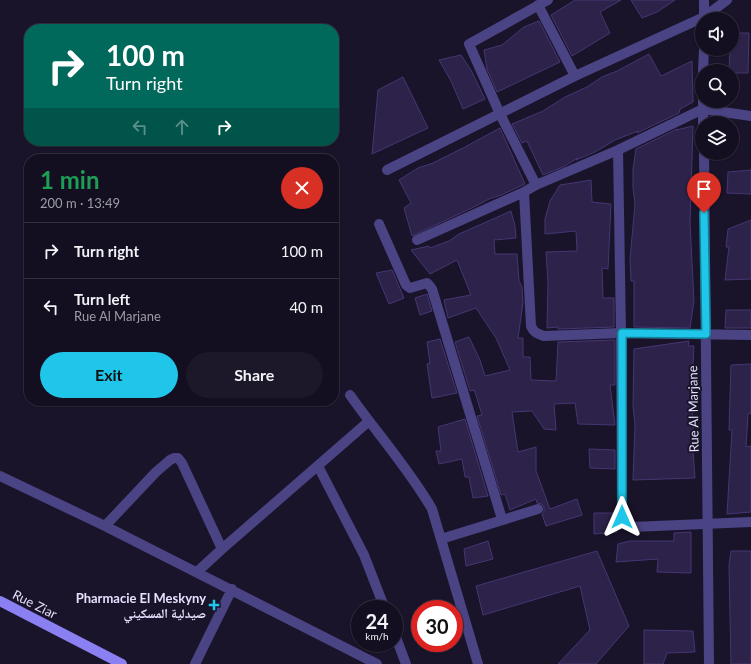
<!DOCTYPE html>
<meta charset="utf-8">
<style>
:root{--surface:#130f20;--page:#1c1829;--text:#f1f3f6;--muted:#9d9ca5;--line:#322f3e;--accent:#1fc6e9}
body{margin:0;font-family:Lato,"Noto Naskh Arabic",sans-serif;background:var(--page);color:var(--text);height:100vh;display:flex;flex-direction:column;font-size:15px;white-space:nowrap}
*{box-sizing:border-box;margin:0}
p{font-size:13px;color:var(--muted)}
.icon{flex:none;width:22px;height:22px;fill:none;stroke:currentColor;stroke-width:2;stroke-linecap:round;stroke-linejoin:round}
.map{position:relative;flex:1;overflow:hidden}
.sheet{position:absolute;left:24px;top:154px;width:315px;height:252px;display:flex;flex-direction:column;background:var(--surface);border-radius:16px;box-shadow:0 1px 3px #0004,0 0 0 1px var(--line)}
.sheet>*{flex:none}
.top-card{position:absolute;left:24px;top:24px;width:315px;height:122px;border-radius:16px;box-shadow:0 1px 3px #0004,0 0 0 1px var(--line);background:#00695c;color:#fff;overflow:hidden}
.buttons{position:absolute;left:695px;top:12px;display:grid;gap:8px}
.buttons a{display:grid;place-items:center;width:44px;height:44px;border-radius:50%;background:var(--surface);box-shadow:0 1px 3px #0004,0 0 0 1px var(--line);font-size:20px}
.speed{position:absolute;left:351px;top:600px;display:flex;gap:8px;font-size:20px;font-weight:700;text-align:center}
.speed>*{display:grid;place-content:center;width:52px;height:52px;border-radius:50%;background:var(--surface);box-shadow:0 1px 3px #0004,0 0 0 1px var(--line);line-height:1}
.speed small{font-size:10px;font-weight:400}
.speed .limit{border:6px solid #d22;background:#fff;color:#111}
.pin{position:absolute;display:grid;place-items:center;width:34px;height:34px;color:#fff;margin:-41px -17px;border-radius:50% 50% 50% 0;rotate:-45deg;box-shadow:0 0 4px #0007}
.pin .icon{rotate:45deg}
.me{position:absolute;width:44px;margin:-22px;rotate:0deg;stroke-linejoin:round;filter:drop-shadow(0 0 3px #0008)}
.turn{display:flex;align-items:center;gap:14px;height:84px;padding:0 16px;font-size:18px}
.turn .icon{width:52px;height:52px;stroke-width:2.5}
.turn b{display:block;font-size:28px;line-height:34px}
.lanes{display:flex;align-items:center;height:38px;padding:0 16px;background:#0003;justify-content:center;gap:20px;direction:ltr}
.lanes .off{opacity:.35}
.round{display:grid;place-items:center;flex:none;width:42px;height:42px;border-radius:21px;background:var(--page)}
.overview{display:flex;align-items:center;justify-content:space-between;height:68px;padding:0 16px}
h1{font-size:24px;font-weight:700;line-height:30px;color:#1e9e55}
.primary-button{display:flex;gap:8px;margin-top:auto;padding:8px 16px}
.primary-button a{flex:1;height:46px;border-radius:24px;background:var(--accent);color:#111;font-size:16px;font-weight:700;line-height:46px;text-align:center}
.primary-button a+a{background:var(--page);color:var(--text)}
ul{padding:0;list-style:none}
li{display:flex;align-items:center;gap:12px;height:56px;padding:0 16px;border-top:1px solid var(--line)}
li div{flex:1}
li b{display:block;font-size:15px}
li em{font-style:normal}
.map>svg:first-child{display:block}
.building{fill:#2d2249;stroke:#463673}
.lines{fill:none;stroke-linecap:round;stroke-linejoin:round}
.minor{stroke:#4b4484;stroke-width:10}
.tertiary{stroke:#4b4484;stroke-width:10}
.secondary{stroke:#8b80f2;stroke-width:10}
.route-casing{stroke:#148197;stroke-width:10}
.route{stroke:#1fc6e9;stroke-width:7}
.poi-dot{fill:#1fc6e9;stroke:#19142a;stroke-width:1.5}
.labels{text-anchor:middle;stroke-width:4;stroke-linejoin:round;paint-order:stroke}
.street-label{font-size:13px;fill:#e5e0fc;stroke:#19142a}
.poi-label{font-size:13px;font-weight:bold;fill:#e5e0fc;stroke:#19142a;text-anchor:end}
</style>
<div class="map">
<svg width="751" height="664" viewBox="0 0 751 664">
<rect width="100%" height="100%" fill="#19142a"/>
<path class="building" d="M575,0H621L600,12L610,33L572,56L551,15Z
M631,0H675L657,12L642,18Z
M539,21L560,62L497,92L487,69L484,50L502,45L524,27Z
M732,33H749L748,73H732V71H729L730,49H732Z
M649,54L661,76L692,61L693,102L680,109L679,113L637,133L638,131L615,140L595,152L576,160L578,158L563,167L543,175L527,141L522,143L512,124L543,111L565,97L587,87L602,77L617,71Z
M461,55L471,70L485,99L463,109L451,81L439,60Z
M403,77L428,128L372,154L378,90Z
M693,126L690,223L694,301L690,328L634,327V281H631L630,259L635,204L633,188V169L636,149L677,129L676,130Z
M500,128L525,184L501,195L489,199L476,206L412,236L404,208L411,203L399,180L418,168L433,163L465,147Z
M751,170V194L727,193L728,172Z
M591,180L592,202L611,204L608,269L602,268L603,298H614V327L558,329V327L547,328L548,283L546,252L577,251L576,231L545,234V219L550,201L560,185Z
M511,211L515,226L516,238L494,240L495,254H517L519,281L522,287L523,303L518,338H523V357H530L531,380L556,381L558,342L615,340V385H610L615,425L578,424L575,403L554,404L556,430L544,429L532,411L512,412L518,452L536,447V471L550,509L577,499L582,515L546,526L542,514L544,511V507L542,504L537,503L536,499L510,510L505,494L501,495L477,416L482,415L476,395L474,390L470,391L455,342L469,337L480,360L485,376L510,370L496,338L476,308L448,318L444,300L471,295L457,260L430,274L411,250L429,246L430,248L449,241L459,234Z
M751,220V279L725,280L729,247H726L728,229Z
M392,270L404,298L389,304L376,273Z
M427,294L432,311L420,315L415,298Z
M726,310H751V328H725Z
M440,339L457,393L432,398L427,364L430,363L427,342Z
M689,341L688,346H694L691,402L694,431L693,450L695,478L633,480L635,425L633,406L634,349Z
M751,364V413L748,414L746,447L751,446V512L727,514L732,430H729L731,365Z
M465,419L488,496L473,498L469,477H465L462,459L439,464L436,451H441L438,427Z
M589,449L615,450V469L590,468Z
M594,513H614L617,532L594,534Z
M691,532V573L657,572L658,559L616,562L618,544L630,541H674V533Z
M488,541L493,559L466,566L464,549Z
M597,551L629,626L596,664H558L590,630L580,586L483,615L476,586Z
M731,551H751V664H731L729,565Z
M644,630L693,631L695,652L667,653L663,664H644Z"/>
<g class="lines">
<path class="minor" d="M538,5L575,76
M618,150L621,333L622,517C624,523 625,525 632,527L751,522
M387,170L575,76L704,17L727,0
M536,185L500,114L469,44L548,0
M524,192L531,326C534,333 538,334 544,336L621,333L751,335
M379,224L406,285L410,288L427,283L429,285L432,289L502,519
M417,240L524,192L536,185L618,150L703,109L751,116
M350,395C376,432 409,469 432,509L478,664
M318,466L364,555L385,609
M0,476L105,526L377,664
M105,526L156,472L170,460L174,458H178L182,463L222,549
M441,539L538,509
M197,572L222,549L368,422
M394,632L406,664
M195,664L232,589"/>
<path class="tertiary" d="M704,0V19
M703,71L704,49
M703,101V123
M704,153L709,664"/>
<path class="secondary" d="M0,601L122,664"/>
</g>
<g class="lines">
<g class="route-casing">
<path id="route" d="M622,517V333L706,334L704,213"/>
</g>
<use href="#route" class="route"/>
</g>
<path class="poi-dot" d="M212 599h4v4h4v4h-4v4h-4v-4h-4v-4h4z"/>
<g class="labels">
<g class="street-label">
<text transform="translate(693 409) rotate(-91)" y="5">Rue Al Marjane</text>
<text transform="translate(35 604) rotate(27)" y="5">Rue Ziar</text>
</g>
<g class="poi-label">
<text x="206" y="603">Pharmacie El Meskyny<tspan x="206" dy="15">صيدلية المسكيني</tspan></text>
</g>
</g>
</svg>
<div class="buttons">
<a><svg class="icon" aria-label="sound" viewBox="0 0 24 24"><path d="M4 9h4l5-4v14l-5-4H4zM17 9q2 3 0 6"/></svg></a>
<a><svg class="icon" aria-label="search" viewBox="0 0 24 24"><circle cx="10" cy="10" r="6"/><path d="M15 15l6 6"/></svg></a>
<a><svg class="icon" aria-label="layers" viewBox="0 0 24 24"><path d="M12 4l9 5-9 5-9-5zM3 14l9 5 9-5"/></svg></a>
</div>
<div class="speed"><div>24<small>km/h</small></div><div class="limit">30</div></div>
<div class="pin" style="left:704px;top:213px;background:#d93025"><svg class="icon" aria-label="arrive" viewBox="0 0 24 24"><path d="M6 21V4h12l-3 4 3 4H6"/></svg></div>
<svg class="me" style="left:622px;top:517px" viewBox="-20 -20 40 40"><path d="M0-17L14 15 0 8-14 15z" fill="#1fc6e9" stroke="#fff" stroke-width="4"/></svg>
<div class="top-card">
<div class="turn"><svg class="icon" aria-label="right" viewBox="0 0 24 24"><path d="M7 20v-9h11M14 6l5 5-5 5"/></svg><div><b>100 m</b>Turn right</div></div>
<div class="lanes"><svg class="icon off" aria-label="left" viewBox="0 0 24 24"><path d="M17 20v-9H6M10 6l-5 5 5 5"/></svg><svg class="icon off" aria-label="ahead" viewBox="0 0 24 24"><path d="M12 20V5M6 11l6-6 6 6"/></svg><svg class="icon" aria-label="right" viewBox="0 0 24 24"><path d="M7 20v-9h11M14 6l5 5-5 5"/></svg></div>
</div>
<section class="sheet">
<div class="overview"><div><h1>1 min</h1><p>200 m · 13:49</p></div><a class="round" style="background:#d93025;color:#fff"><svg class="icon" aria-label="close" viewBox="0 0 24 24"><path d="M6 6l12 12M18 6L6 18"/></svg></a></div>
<ul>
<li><svg class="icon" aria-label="right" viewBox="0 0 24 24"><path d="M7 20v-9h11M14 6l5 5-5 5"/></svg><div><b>Turn right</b></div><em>100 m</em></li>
<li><svg class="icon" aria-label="left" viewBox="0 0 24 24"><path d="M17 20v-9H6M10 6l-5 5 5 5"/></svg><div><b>Turn left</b><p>Rue Al Marjane</p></div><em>40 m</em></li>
</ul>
<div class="primary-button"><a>Exit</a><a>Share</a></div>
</section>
</div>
